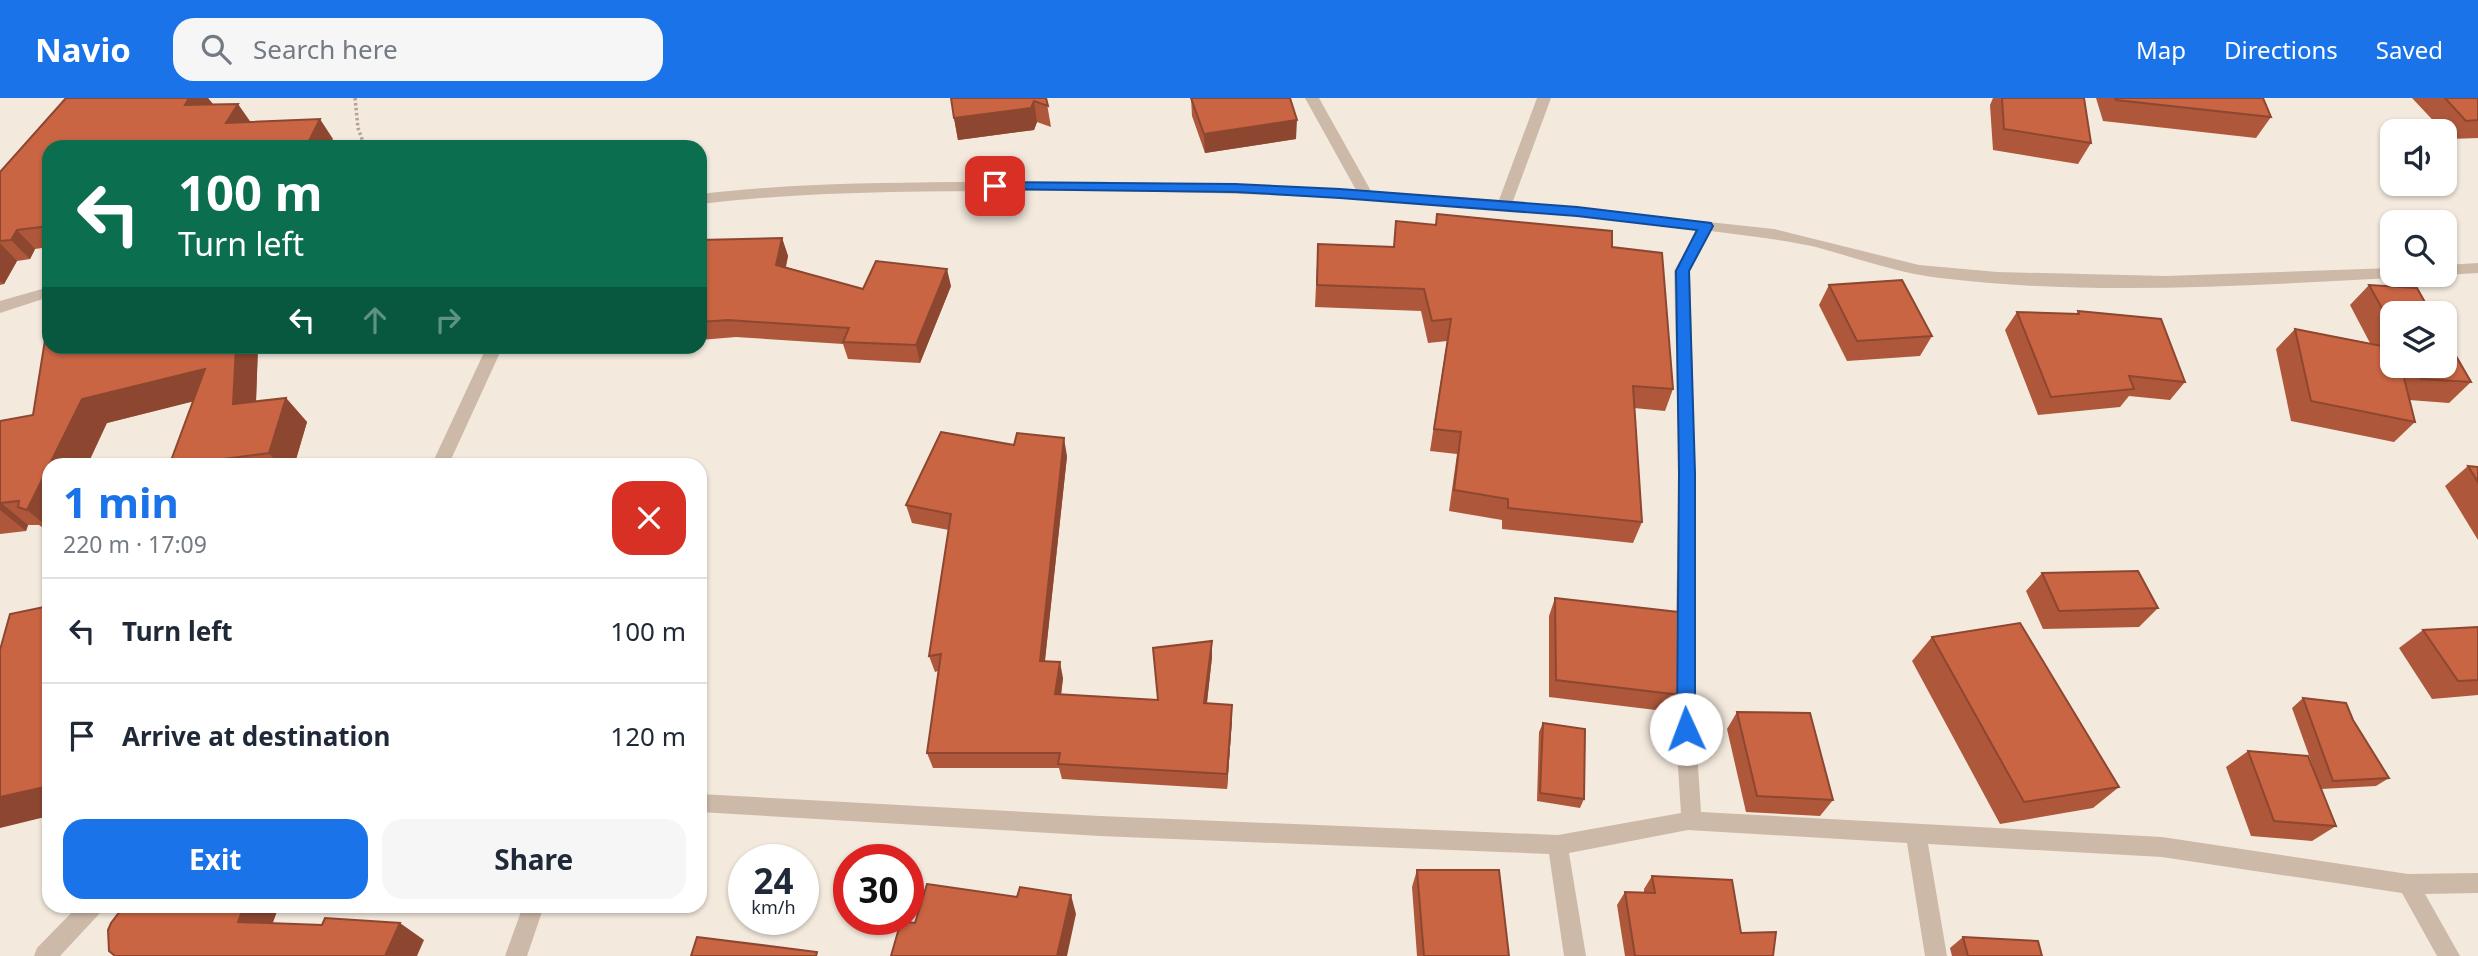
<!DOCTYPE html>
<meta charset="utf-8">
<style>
:root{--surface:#fff;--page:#f6f6f7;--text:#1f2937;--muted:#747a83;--line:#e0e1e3;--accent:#1a73e8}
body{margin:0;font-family:"Noto Sans",sans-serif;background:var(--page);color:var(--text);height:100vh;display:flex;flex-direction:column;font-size:26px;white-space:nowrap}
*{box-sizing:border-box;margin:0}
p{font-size:23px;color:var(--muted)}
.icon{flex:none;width:38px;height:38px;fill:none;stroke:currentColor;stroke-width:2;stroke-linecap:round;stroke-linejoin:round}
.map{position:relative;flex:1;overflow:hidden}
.drawer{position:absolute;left:42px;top:360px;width:665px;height:455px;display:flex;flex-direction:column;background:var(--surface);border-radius:21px;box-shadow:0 2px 5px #0004}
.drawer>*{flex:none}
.hud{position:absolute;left:42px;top:42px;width:665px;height:214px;border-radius:21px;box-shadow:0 2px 5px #0004;background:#0b6e4f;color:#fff;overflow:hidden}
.tools{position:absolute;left:2380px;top:21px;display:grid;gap:14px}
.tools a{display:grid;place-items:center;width:77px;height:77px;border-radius:14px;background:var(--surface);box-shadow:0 2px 5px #0004;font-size:35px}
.speed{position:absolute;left:728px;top:746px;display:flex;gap:14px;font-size:35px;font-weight:700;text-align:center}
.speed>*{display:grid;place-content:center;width:91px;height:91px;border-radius:50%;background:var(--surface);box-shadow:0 2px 5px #0004;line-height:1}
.speed small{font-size:18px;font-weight:400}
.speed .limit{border:10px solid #d22;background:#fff;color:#111}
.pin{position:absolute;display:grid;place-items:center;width:60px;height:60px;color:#fff;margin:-30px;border-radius:14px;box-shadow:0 4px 10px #0006}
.me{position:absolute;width:77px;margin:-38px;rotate:358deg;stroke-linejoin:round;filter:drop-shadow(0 0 5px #0008)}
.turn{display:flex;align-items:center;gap:24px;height:147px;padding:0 21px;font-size:32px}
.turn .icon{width:91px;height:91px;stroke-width:2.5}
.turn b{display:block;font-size:49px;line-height:60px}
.lanes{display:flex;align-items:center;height:66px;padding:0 21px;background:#0003;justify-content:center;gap:35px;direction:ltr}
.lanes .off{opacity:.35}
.round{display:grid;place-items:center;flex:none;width:74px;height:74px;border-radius:21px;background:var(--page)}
.headline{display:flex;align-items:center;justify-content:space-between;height:119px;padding:0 21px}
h1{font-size:42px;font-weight:700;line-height:52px;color:var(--accent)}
.action{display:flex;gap:14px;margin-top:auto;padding:14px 21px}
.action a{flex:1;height:80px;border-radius:21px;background:var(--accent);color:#fff;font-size:28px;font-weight:700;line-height:80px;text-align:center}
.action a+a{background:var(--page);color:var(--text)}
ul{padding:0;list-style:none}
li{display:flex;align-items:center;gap:21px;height:105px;padding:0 21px;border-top:2px solid var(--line)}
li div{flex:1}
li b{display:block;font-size:26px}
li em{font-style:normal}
header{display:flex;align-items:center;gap:42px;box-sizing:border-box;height:98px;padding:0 35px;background:var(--accent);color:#fff}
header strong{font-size:33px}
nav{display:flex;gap:38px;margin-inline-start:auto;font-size:24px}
.search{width:490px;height:63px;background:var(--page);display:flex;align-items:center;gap:18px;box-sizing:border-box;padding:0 24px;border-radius:21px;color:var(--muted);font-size:26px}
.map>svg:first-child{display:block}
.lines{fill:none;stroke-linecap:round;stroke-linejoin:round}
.path{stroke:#b8a292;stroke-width:3.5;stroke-dasharray:2.5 2.5;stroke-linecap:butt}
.minor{fill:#ccb9a8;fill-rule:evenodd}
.wall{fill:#ae573a}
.shaded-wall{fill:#8d4730}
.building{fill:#ca6544;stroke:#8d4730;stroke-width:2}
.route{fill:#1a73e8;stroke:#114b97;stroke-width:2}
</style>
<header>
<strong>Navio</strong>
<div class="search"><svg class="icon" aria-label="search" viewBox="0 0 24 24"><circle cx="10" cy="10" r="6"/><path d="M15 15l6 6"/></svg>Search here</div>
<nav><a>Map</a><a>Directions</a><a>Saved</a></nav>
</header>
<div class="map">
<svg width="2478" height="858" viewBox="0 0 2478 858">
<rect width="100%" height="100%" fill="#f3e9dd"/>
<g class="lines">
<path class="path" d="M355,0L358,30L365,49"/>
<path class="minor" d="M1305,0H1319L1371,93L1499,102L1537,0H1551L1513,103L1774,131L1919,167L1997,174L2166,178L2392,170V177H2399L2392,180C2242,188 2089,198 1940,180C1897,175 1857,160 1816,149C1781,141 1746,138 1711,133L1690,173L1695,375L1694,608L1701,714L2162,739L2408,776L2478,775V795L2425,796L2460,858H2437L2402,795L2162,759L1928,746L1947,858H1925L1907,745L1688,732L1569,755L1586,858H1564L1549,756L1100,738L700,714V696L1100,718L1558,737L1681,715L1674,608L1679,375L1674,173L1697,132C1477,104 1254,92 1033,93C922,93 810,93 700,106V96C784,86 869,85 954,84C1088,82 1222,85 1356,92Z
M2478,165V175L2445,177H2443L2445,167Z
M49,189V199L0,215V203Z
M487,248H503L448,368H431Z
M78,808H103L100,815L60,858H34L37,850Z
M523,808H544L527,858H505Z"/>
</g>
<path class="wall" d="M66,0H208L213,7L251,24L333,41L49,49V149L35,151L30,161L17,163L4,186L0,187V74Z
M1046,0L1051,29L1037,24L1034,32L958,42L954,20Z
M1191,0L1296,41L1205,55L1192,18Z
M1993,0H2084L2091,45L2078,66L1993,52L1990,7Z
M2096,0H2263L2271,19L2256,40L2103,23Z
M2412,0H2478V40L2450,41L2445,35V33H2443Z
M782,140L788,158L786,169L863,191L951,188L920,265L848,261L843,246L736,239L700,242V142Z
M1318,146L1393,149H1612L1673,291L1665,313L1634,310L1642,424L1633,445L1502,431V422L1449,413L1457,356L1430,353L1447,243L1428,245L1421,213L1315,209Z
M1829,187L1932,238L1920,258L1847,263L1819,207Z
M2369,187L2392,215V268H2445L2471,284L2449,305L2409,302L2415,324L2394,344L2291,323L2276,251L2295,231L2370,245L2350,207Z
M2078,213L2185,284L2170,302L2129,298L2120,309L2038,317L2005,232L2017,214L2077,216Z
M49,248H258L256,303L286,300L307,324L294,368H169L193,303L107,325L49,368V433L46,432L39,427H28L26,433L0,436V323L33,317Z
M1067,358L1045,563L1063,580L1061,597L1158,602L1212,559L1207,605L1232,622L1227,691L1062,681L1059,670H933L927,655L938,573L935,574L929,558L949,432L912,425L906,407Z
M2468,368L2478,369V442L2445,388Z
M2042,475L2158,510L2139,529L2043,531L2026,493Z
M1555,500L1681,597L1672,614L1549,599V518Z
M2478,529V597L2432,601L2399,550L2423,532Z
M1932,539L2119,689L2093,710L2000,726L1912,563Z
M2303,600L2353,622L2389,680L2376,688L2321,691L2336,728L2312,743L2251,738L2226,669L2248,653L2316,677L2292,610Z
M1737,614L1833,702L1820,718L1746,714L1727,631Z
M1543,625L1584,701L1580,710L1537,703L1539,634Z
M1417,772L1509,858H1417L1412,789Z
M1652,778L1741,835L1773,858H1625L1617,807L1625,794L1644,795V791Z
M448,808H520L518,814Z
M1963,839L2042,858H1952L1950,850Z"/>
<path class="shaded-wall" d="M189,0H208L213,6L185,7Z
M1034,3L1037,24L1034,32L958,42L954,20Z
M238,6L252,26L226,25Z
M320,21L333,41L329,49H306Z
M1297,22L1296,41L1205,55L1204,36Z
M17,132L35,151L30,161L11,142Z
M782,140L788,158L782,184L776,167Z
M0,145L17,163L4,186L0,183Z
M947,171L951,188L920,265L916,247Z
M236,248H258L255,330L233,306Z
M205,271L227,295L107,325L87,368H49L82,301Z
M286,300L307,324L294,368H280L269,355Z
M1064,340L1067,358L1043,579L1040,563Z
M49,368V430L27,412Z
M0,404L28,427L26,433L0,412Z
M1212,543V559L1205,621L1204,605Z
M1060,564L1063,580L1059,612L1055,596Z
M1232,607V622L1227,691V676Z
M49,688V718L0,730V699Z
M1071,797L1076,816L1067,858H1057Z
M244,808H279L267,841L238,824Z
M511,808H520L518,814Z
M400,825L424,842L417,858H385Z"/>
<path class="building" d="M66,0H189L185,7L238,6L226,25L320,21L306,49H49V128L17,132L11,142L0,143V74Z
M951,0H1046L1048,8L1034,3L1031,10L954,20Z
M1191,0H1290L1297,22L1204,36Z
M2002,0H2084L2091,45L2004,31Z
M2115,0H2263L2271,19L2116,2Z
M2445,0H2478V22L2466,23Z
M1437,116L1612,133V149L1662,155L1673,291L1633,288L1642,424L1508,410V401L1454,392L1461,334L1434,331L1451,221L1432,223L1424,191L1317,187L1318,146L1394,149L1396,123L1436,127Z
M782,140L776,167L863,191L876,163L947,171L916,247L843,244L849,230L728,222L700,224V142Z
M1902,182L1932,238L1857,243L1829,187Z
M2369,187L2417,190L2431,215H2392V228Z
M2078,213L2161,221L2185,284L2129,278L2134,291L2051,299L2017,214L2079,216Z
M49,217V248H236L233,306L286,300L269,355L169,368L205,271L82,301L27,412L18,409L19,403L0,405V323L33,317Z
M2295,231L2392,250V268H2401L2415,324L2311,303Z
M2445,239L2471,284L2421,281L2414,268H2445Z
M941,334L1014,347L1017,335L1064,340L1040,563L1060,564L1055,596L1158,602L1153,550L1212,543L1204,605L1232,607L1227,676L1058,666L1060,655H927L941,556L929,558L951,416L906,407Z
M2468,368L2478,369V384Z
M2138,473L2158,510L2059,513L2042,475Z
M1555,500L1678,514L1681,597L1556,582Z
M49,508V688L0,699V552L10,516Z
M2020,525L2119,689L2024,704L1932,539Z
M2478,529V582L2458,583L2423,532Z
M2303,600L2346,605L2353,622L2389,680L2333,683Z
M1737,614L1810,615L1833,702L1757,698Z
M1543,625L1585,631L1584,701L1540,695Z
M2248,653L2308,658L2336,728L2274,723Z
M1417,772H1499L1509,858H1424Z
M1652,778L1732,782L1741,835L1776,834L1773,858H1635L1625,794L1655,795Z
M927,786L1017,799L1020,789L1071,797L1057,858H891L901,823L915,825Z
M124,808H244L238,824L322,827L325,820L400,825L385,858H115L109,853L108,832L111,825Z
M697,839L817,854L816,858H691Z
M1963,839L2038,843L2042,858H1968Z"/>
<path class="route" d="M995,84L1235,86L1340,91L1577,109L1711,125L1713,128L1689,173L1695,375V631L1692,636H1680L1677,631L1679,375L1676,173L1697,132L1577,118L1340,100L1235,94L991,91V85Z"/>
</svg>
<div class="tools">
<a><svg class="icon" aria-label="sound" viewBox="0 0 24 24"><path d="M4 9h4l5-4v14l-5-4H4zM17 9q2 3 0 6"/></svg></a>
<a><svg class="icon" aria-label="search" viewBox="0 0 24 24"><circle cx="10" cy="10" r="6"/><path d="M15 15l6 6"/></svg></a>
<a><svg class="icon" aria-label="layers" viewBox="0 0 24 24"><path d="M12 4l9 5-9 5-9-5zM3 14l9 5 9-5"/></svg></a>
</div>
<div class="speed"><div>24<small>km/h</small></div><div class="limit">30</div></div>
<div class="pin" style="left:995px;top:88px;background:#d93025"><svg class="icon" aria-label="arrive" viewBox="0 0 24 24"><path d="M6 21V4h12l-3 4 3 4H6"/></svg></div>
<svg class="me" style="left:1686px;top:631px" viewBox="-20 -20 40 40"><circle r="19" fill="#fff"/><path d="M0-13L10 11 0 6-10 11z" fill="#1a73e8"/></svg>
<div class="hud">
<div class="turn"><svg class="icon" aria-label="left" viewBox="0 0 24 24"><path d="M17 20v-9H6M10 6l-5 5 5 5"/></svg><div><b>100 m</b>Turn left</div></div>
<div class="lanes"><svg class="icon" aria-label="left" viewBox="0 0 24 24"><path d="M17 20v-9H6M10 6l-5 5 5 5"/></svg><svg class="icon off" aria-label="ahead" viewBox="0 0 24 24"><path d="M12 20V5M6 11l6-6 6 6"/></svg><svg class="icon off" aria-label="right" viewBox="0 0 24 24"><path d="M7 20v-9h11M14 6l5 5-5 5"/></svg></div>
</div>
<section class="drawer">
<div class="headline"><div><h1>1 min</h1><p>220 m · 17:09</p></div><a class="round" style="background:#d93025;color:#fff"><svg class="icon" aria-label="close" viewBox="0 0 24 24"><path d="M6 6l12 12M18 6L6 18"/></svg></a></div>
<ul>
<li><svg class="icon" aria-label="left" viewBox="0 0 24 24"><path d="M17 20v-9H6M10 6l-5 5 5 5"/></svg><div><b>Turn left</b></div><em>100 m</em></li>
<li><svg class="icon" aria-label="arrive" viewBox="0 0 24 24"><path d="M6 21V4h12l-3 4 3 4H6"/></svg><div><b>Arrive at destination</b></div><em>120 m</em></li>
</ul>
<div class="action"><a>Exit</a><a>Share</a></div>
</section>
</div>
